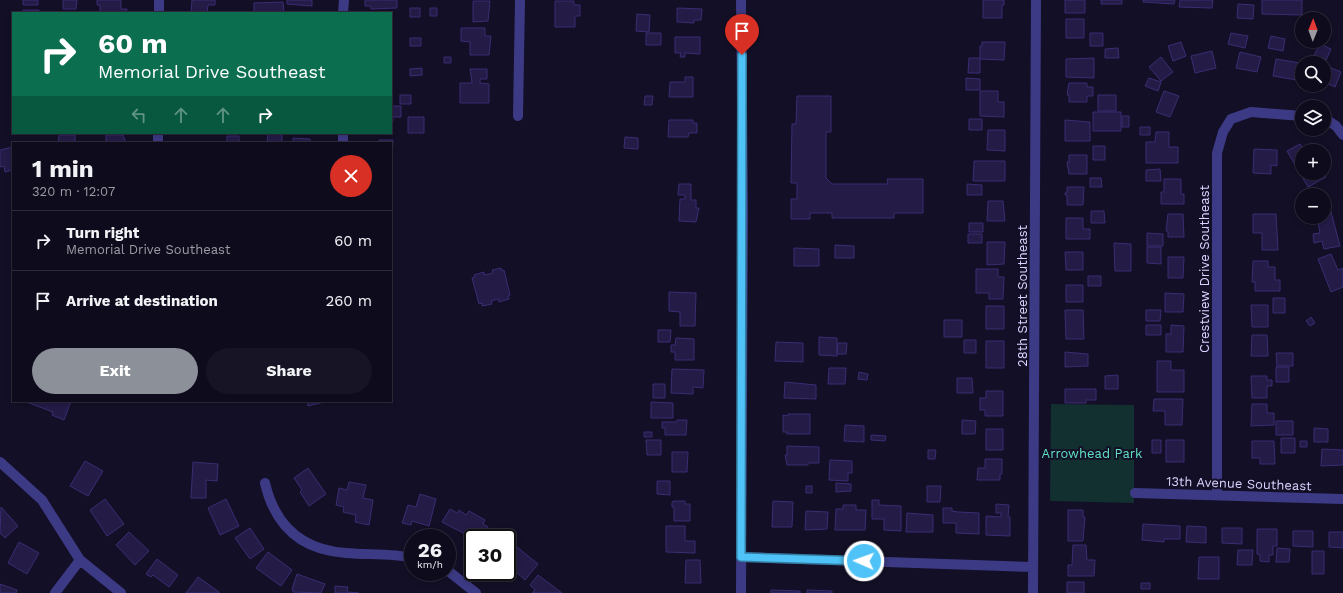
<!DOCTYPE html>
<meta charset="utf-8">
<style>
:root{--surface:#0e0b1c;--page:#171425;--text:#f1f3f6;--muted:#9b9ba3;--line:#2e2b3b;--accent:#8c9099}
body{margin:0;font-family:"Work Sans",sans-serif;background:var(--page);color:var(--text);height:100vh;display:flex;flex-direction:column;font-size:15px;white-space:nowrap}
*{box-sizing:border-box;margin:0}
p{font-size:13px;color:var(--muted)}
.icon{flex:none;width:22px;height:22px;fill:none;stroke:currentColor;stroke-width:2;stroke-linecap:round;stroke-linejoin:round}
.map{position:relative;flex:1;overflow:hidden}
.sheet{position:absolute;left:12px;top:142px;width:380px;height:260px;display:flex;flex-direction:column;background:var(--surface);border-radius:0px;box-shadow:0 2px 6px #0003,0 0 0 1px var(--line)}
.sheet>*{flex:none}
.hud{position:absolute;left:12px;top:12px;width:380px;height:122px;border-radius:0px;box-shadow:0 2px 6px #0003,0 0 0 1px var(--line);background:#0b6e4f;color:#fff;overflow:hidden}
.needle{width:26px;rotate:1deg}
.fabs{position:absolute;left:1295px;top:12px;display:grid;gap:8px}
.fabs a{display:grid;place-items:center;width:36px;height:36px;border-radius:50%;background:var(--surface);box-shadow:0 2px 6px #0003,0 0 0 1px var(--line);font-size:20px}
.speed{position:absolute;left:404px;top:529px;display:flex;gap:8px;font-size:20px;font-weight:700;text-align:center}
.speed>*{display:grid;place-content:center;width:52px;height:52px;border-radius:50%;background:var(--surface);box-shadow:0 2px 6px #0003,0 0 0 1px var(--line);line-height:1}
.speed small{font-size:10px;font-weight:400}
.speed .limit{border:2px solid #111;border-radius:6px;background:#fff;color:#111}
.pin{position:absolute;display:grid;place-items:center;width:34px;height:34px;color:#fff;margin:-41px -17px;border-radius:50% 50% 50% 0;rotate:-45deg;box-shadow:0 0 4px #0007}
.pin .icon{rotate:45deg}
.me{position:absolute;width:44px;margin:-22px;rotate:272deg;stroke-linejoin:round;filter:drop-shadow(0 0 3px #0008)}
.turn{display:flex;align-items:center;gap:14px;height:84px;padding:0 20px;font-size:18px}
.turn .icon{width:52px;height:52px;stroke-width:2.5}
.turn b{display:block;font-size:28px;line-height:34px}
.lanes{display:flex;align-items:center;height:38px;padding:0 20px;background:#0003;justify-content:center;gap:20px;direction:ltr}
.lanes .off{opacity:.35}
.round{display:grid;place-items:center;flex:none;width:42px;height:42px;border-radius:21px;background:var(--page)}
.head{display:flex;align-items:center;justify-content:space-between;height:68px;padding:0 20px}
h1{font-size:24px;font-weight:700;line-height:30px}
.primary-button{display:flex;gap:8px;margin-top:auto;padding:8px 20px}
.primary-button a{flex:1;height:46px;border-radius:24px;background:var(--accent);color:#fff;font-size:16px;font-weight:700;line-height:46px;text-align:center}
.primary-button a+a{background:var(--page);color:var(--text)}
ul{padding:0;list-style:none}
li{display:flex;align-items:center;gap:12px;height:60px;padding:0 20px;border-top:1px solid var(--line)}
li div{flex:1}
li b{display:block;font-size:15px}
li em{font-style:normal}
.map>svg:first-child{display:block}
.green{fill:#12302f}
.building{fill:#241b47;stroke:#3b2d73}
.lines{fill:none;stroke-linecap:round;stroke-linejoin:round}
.minor{stroke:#3d3a85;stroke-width:10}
.tertiary{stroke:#3d3a85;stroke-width:10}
.route-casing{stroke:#337fa1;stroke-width:10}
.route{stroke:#4fc3f7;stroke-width:7}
.labels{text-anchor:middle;stroke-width:4;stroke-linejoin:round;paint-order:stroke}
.street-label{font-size:13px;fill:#d9d4ff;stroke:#130f26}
.park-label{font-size:13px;fill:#5fe0c0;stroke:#130f26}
</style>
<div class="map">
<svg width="1343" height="593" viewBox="0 0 1343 593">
<rect width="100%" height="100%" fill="#130f26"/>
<path class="green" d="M1051,404L1134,405V503L1050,501Z"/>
<path class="building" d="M23,0H38V5H23Z
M63,0H77L76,9H63Z
M97,0H121V9H127V13H100V5H97Z
M192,0H215V5H208L207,13H191Z
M287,0H312V6L287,4Z
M365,0H397V8L371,9V6H365Z
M983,0H1004V5H1002V18H983Z
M1065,0H1085V13H1065Z
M1101,0H1122V4H1101Z
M1143,0H1175L1174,4L1143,2Z
M1180,0H1213L1212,8L1179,7Z
M1262,0H1302V15L1262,14Z
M473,1H490L488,21L473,22Z
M555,1H574V5H580V16H575V27H555Z
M283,2L284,13H254V3Z
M1238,4L1254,5L1253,19L1237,18Z
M410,8H420V17H410Z
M430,8H437V16H430Z
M677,8L702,9L701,20H694V23L677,22Z
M23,10H39V13H23Z
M637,14L650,15L649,32L636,31Z
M1066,19H1084V38H1066Z
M461,28H485V36H491L489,55H470V42L461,41Z
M646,33H661V45H646Z
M1090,33H1103V46H1090Z
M1231,33L1248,36L1245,48L1228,44Z
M1271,36L1285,39L1283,51L1268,48Z
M675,37H700V54L685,53V57H680L681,53H675Z
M410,38H421V46H410Z
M982,42H1005L1004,60L980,59V73H968L969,58H980V46H982Z
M1181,42L1186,56L1173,61L1168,46Z
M1320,44L1331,49L1326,60L1314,55Z
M1118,48L1119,58H1105V49Z
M1212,51L1216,68L1195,73L1191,56Z
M1240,52L1261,57L1257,72L1236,68Z
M444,57H451V63H444Z
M1161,57L1173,72L1161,81L1149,67Z
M1094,58V78L1066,77V59Z
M1276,59L1300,63L1297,80L1273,76Z
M1324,65L1341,72L1335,87L1324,82Z
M422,68V75L410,76V69Z
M470,69H487V79H480V83L489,84V103H460V83H472Z
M685,77H693V97H669L670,82H685Z
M966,78L980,79V90H966Z
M1149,78L1161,82L1158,91L1145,86Z
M1069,83H1087V87H1093V96H1087V102H1069V95H1067Z
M980,91H998V102H1004V117L980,116Z
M1164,91L1179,96L1170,117L1156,112Z
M400,95H411V104H400Z
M1098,95H1116V111H1098Z
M645,96H653L652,105H644Z
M797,96H831V132H826V178L832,184H888L887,179H923V213H894V218H832V213H810V219H791V199H797V183H791L792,124H796Z
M391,106H401V117H393V122H391Z
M1093,112H1121V131H1093Z
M1122,116H1129V127H1122Z
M408,117H424V133H408Z
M969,119H982V130H969Z
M669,120H693V123H697V133H689L688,137H668Z
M1065,120L1090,122V141H1065Z
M1140,127H1150V135H1140Z
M988,130H1005V151L987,150Z
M1156,132H1169V147H1178V163H1146V142H1155Z
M268,133H282V143H267Z
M59,135H75V143H58Z
M106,135H123L126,143H106Z
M227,136H239V143H227Z
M625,137L638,138V149L624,148Z
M293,138L310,139V143H293Z
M379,140H393L392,157L391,143H379Z
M1300,144L1304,151H1302V173H1323L1326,177L1308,187L1287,151Z
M1093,146H1105V160H1093Z
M13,147V170L5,172L4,166L0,167V150Z
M1254,149L1277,150V166L1271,165V174L1253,173Z
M1069,155H1087V174H1069L1067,162H1069Z
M974,161H1005V181H973Z
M1160,169L1161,181H1146V170Z
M1090,178H1101L1102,187H1090Z
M1164,179H1181V194H1184V204H1161V192H1164Z
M679,184H691V200H696V208H699L696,222L679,221L680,199H685V195H678Z
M967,184L982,185V195H967Z
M1067,187H1084L1083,205H1067V195H1065V193L1067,192Z
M988,201H1003L1005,221H987Z
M1330,208L1340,246L1324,249L1322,241L1314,243L1313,234L1320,233L1317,217H1324V210Z
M1091,211H1104L1105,223H1091Z
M1168,214H1183L1184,237H1168V231H1166Z
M1253,214H1276L1278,250H1262V233H1253Z
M1066,218H1083V229H1090V239H1066Z
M969,223H983V232H969Z
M1147,233L1163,234V246H1147Z
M968,234H982V243H968Z
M987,242H1005L1004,264L987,265Z
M1114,243L1131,244V271H1115Z
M835,245L854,246V258H835Z
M1147,247H1161V264L1147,263Z
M794,248L819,249V266H794Z
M1065,252H1083V270H1066Z
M1331,254L1338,270L1343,268V287L1331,292L1318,259Z
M1168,257H1184L1183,278H1168Z
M1253,261H1268V267H1275V280H1280V291H1255V282H1252Z
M501,268L502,271L504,270L510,295L508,296L509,299L499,302L498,299L491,301L492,304L482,306V303L479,304L472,278L475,277L474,275L484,272V275L493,273L492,270Z
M976,269H998V277H1004L1003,299H989V293H976Z
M1088,276H1101V286H1088Z
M1066,285H1083V302H1066Z
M669,292L696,293L695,326H680V312L669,311Z
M1165,293L1184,294L1183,312H1165Z
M1273,298H1285V313H1273Z
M1251,305H1268V327H1252Z
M986,306H1004V329H986Z
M1065,310H1083L1084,339H1066Z
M1146,310H1161L1160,321H1146Z
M1311,317L1315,323L1310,326L1306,321Z
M944,320H962V337H944Z
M1146,325H1161V335H1146Z
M1171,325L1184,326L1183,352H1166V334H1171Z
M658,330H671L670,342H658Z
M1252,335H1267L1268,356H1251Z
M819,337L837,338V356L819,355Z
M676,338L694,339V360H675V352H671V345H675Z
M964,340H976V353H964Z
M986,341H1004V368H986Z
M776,342L803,343V362L775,361Z
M838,343H847L846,354H837Z
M1065,352L1088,354V366L1065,367Z
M1276,353H1293V366H1277Z
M1157,361H1171V370H1184V392H1157Z
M1276,367H1289V382H1276Z
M829,368H846L845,384H828Z
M672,369L704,370L703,388L693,387V394L671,393Z
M859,372L868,374L867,380L858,379Z
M1118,375V389H1105V376Z
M1251,376H1267V380H1272V386H1267V398H1252Z
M957,378H972L973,393H957Z
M785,382L816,385V399L784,398Z
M653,384H665V398H653Z
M1065,389H1096V400H1086V403H1065Z
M986,391H1003V416H985V410H980V398H986Z
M1154,399H1183L1182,425H1165V411H1153Z
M24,401H71L64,420L52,415L53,412Z
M307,401H324V402L308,406Z
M651,402L673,403V418H651Z
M1252,404H1267V413H1274V425L1251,426Z
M788,414H810V434H787V432H783V415L788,416Z
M677,420H687L686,435H665V428H662V422H677Z
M962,420L976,421L975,434H962Z
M1276,421H1293V435H1276Z
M845,425L864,426V442L844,441Z
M1314,428L1328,429V442H1314Z
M986,429H1003V450H986Z
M644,432H652V437H644Z
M871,435L886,436L885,441L871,440Z
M1281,438H1295V453H1281Z
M646,440H661V455H647Z
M1152,440H1161V453H1152Z
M1166,440H1184V462H1166Z
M1252,441H1274L1275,464H1260V458H1252Z
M1300,441H1307V447H1300Z
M787,446L819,447V463H808V465H787L785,455H787Z
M1322,449L1343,450V465L1321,466Z
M928,450H936L935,459H928Z
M672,452H688L687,472H672Z
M985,459H1002V474H1000V480H977L978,468H985Z
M830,460L852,461V473H848V481L829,480Z
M85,461L103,471L88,496L70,486Z
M193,462L218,464L217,481L206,480V498H191Z
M308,468L326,494L309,506L300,492L302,490L294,478Z
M657,481H670V495L657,494Z
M349,482L366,485L363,498L373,500L369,525L355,522L356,515L343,512L344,507L336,505L339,488L347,490Z
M836,483L851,484V491L836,492Z
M806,486H812V493H806Z
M927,486H941L940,502H927Z
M420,494L436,499L429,526L412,521L411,525L402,523L408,505L416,507Z
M105,499L124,524L107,536L90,510Z
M226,499L239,526L220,535L208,508Z
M872,500H879V505L901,506V531L884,530V519H872Z
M674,501H685V504H690V521H674V507H672V502Z
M773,501L793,502L792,527H772Z
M996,504L1009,505L1008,517H1010V536L986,535V516L1001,517V513H996Z
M843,505H856V510H866L865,530H835L836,509H843Z
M1,507L18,526L5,538L0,533Z
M943,508H952V511L958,512L979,513V534L956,533V523H943Z
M450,509L457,513L459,510L466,515L469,511L485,520L483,524L488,527L482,538H473V541L466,537L467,535L442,522Z
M1068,510H1083V517H1085L1083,541H1068Z
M806,511L828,512L827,529L805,530Z
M907,513L933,515V532H906Z
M1143,524L1180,526V539H1164V542L1142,540Z
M666,526H685V541H695V553L666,552Z
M1187,526L1206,527V543L1186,542Z
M250,528L264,549L250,559L235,538Z
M1222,528H1242V544L1222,543Z
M1257,529H1277V546H1273V555H1269V562L1260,561V555L1257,554Z
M1293,531H1313V547L1293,546Z
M129,532L149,551L135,565L116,545Z
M498,532L506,538H493Z
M1329,532H1343V548L1329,547Z
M507,539L538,564L525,580L507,564Z
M19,542L39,553L27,574L8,563Z
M1073,545H1086L1087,560H1095L1094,576H1068V565H1072Z
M1277,548L1290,549L1289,562H1276Z
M1238,550H1253L1252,565H1237Z
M1312,551H1324V574H1312Z
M268,552L292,570L281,586L256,568Z
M1199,557H1219V579H1198Z
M157,559L178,575L169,587L153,575L151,577L146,574Z
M686,560H700L701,583H685Z
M297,574L325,584L321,593L293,592L292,589Z
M538,575L562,593H532L535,590L530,585Z
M198,577L219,592V593H186Z
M1067,582H1084V593H1067Z
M1141,583H1150V589H1141Z
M0,584L17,590L16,593H0Z
M335,586L348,587L347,592L359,593H335Z
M771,590L800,591V593H771Z
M807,590L832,591V593H807Z"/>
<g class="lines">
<path class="minor" d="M159,13V0
M343,13L344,0
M518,116L520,0
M1324,118L1336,126L1343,135
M158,143V133
M343,143V133
M0,462L42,500L80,560L121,593
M265,483C275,526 301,550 346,553C368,555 391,553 413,558
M1135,493L1343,499
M1217,495V153L1223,132L1231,119L1251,112L1302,116
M741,557L1033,567
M447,570L476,593
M55,593L80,560
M1033,593L1036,0"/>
<path class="tertiary" d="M741,593L743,210L741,0"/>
</g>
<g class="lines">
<g class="route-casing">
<path id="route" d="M742,55L741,557L864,561"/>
</g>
<use href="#route" class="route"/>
</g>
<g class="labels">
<g class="street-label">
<text transform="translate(1204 269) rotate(-90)" y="5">Crestview Drive Southeast</text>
<text transform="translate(1022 296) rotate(-90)" y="5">28th Street Southeast</text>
<text transform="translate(1239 483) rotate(2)" y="5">13th Avenue Southeast</text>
</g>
<g class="park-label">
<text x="1092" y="458">Arrowhead Park</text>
</g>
</g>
</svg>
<div class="fabs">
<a><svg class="needle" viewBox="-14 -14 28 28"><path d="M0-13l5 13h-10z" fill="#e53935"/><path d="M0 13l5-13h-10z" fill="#9b9ba3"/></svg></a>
<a><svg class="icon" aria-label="search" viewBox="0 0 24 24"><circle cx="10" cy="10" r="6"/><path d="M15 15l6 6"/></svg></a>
<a><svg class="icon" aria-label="layers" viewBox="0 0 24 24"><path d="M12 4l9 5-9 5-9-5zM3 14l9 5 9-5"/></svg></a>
<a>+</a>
<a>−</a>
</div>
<div class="speed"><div>26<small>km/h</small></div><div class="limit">30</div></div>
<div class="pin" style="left:742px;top:55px;background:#d93025"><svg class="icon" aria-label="arrive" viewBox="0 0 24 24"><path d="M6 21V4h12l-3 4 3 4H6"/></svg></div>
<svg class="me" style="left:864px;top:561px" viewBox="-20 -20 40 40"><circle r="17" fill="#4fc3f7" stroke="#fff" stroke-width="3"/><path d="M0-11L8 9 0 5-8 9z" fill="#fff"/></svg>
<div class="hud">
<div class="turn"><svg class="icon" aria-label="right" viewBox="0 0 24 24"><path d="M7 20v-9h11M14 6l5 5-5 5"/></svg><div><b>60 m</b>Memorial Drive Southeast</div></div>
<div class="lanes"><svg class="icon off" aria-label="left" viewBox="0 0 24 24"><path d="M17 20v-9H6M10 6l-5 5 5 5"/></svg><svg class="icon off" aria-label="ahead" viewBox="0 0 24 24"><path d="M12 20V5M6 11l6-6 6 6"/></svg><svg class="icon off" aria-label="ahead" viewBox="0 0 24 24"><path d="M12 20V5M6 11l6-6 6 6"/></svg><svg class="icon" aria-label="right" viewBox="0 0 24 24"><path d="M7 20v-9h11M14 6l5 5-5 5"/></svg></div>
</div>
<section class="sheet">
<div class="head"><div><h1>1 min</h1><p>320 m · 12:07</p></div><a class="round" style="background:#d93025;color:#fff"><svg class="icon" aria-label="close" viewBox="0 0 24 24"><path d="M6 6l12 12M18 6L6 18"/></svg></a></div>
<ul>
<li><svg class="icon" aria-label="right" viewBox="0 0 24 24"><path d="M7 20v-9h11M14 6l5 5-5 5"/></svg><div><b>Turn right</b><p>Memorial Drive Southeast</p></div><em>60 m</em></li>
<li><svg class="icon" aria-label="arrive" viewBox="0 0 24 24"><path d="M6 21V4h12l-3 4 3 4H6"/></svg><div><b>Arrive at destination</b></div><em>260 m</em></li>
</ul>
<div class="primary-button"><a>Exit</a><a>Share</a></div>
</section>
</div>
